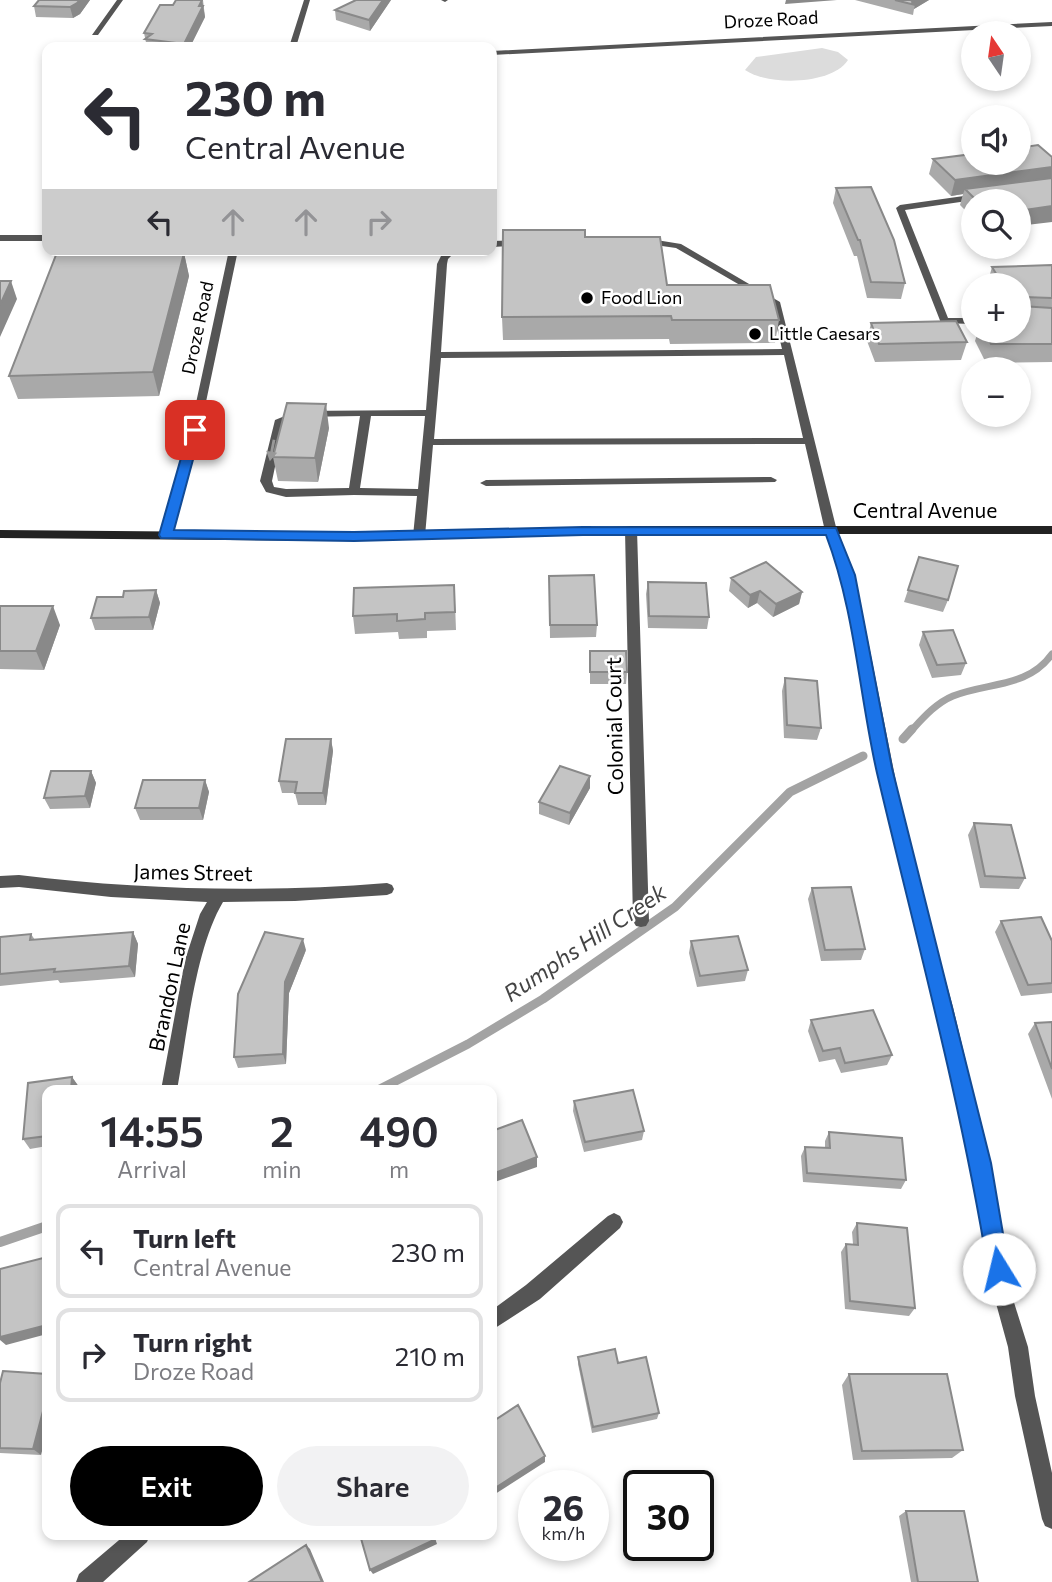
<!DOCTYPE html>
<meta charset="utf-8">
<style>
:root{--surface:#fff;--page:#f2f2f3;--text:#2b2b33;--muted:#7c7c81;--line:#e1e1e2;--accent:#000}
body{margin:0;font-family:Commissioner,sans-serif;background:var(--page);color:var(--text);height:100vh;display:flex;flex-direction:column;font-size:26px;white-space:nowrap}
*{box-sizing:border-box;margin:0}
p{font-size:23px;color:var(--muted)}
.icon{flex:none;width:38px;height:38px;fill:none;stroke:currentColor;stroke-width:2;stroke-linecap:round;stroke-linejoin:round}
.map{position:relative;flex:1;overflow:hidden}
.panel{position:absolute;left:42px;top:1085px;width:455px;height:455px;display:flex;flex-direction:column;background:var(--surface);border-radius:14px;box-shadow:0 4px 10px #0003}
.panel>*{flex:none}
.banner{position:absolute;left:42px;top:42px;width:455px;height:214px;border-radius:14px;box-shadow:0 4px 10px #0003;background:#fff;color:var(--text);overflow:hidden}
.needle{width:46px;rotate:347deg}
.fabs{position:absolute;left:961px;top:21px;display:grid;gap:14px}
.fabs a{display:grid;place-items:center;width:70px;height:70px;border-radius:50%;background:var(--surface);box-shadow:0 4px 10px #0003;font-size:35px}
.speed{position:absolute;left:518px;top:1470px;display:flex;gap:14px;font-size:35px;font-weight:700;text-align:center}
.speed>*{display:grid;place-content:center;width:91px;height:91px;border-radius:50%;background:var(--surface);box-shadow:0 4px 10px #0003;line-height:1}
.speed small{font-size:18px;font-weight:400}
.speed .limit{border:4px solid #111;border-radius:10px;background:#fff;color:#111}
.pin{position:absolute;display:grid;place-items:center;width:60px;height:60px;color:#fff;margin:-30px;border-radius:14px;box-shadow:0 4px 10px #0006}
.me{position:absolute;width:77px;margin:-38px;rotate:351deg;stroke-linejoin:round;filter:drop-shadow(0 0 5px #0008)}
.turn{display:flex;align-items:center;gap:24px;height:147px;padding:0 28px;font-size:32px}
.turn .icon{width:91px;height:91px;stroke-width:2.5}
.turn b{display:block;font-size:49px;line-height:60px}
.lanes{display:flex;align-items:center;height:66px;padding:0 28px;background:#0003;justify-content:center;gap:35px;direction:ltr}
.lanes .off{opacity:.35}
.eta{display:flex;justify-content:space-evenly;align-items:center;height:119px;text-align:center}
.eta b{font-size:42px;font-weight:600;line-height:49px}
.primary-button{display:flex;gap:14px;margin-top:auto;padding:14px 28px}
.primary-button a{flex:1;height:80px;border-radius:42px;background:var(--accent);color:#fff;font-size:28px;font-weight:600;line-height:80px;text-align:center}
.primary-button a+a{background:var(--page);color:var(--text)}
ul{padding:0;list-style:none}
li{display:flex;align-items:center;gap:21px;height:94px;margin:0 14px 10px;padding:0 14px;border:4px solid var(--line);border-radius:14px}
li div{flex:1}
li b{display:block;font-size:26px}
li em{font-style:normal}
.map>svg:first-child{display:block}
.green{fill:#dcdcdc}
.lines{fill:none;stroke-linecap:round;stroke-linejoin:round}
.stream-far2{stroke:#a3a3a3;stroke-width:7}
.stream-far1{stroke:#a3a3a3;stroke-width:9}
.stream{stroke:#a3a3a3;stroke-width:10}
.lane{fill:#555;fill-rule:evenodd}
.street{fill:#555;fill-rule:evenodd}
.secondary{fill:#222;fill-rule:evenodd}
.wall{fill:#a9a9a9}
.shaded-wall{fill:#898989}
.building{fill:#c4c4c4;stroke:#898989;stroke-width:2}
.oneway{fill:#999}
.route{fill:#1a73e8;stroke:#114b97;stroke-width:2}
.poi-dot{fill:#000;stroke:#fff;stroke-width:2.5}
.labels{text-anchor:middle;stroke-width:5;stroke-linejoin:round;paint-order:stroke}
.far-street-label{font-size:18px;fill:#000;stroke:#fff}
.far-poi-label{font-size:18px;fill:#000;stroke:#fff;text-anchor:start}
.street-label{font-size:21px;fill:#000;stroke:#fff}
.water-label{font-size:23px;font-style:italic;fill:#444;stroke:#fff}
</style>
<div class="map">
<svg width="1052" height="1582" viewBox="0 0 1052 1582">
<rect width="100%" height="100%" fill="#fff"/>
<path class="green" d="M822,48L838,52L848,60C832,85 768,86 745,70L756,57Z"/>
<g class="lines">
<path class="stream-far2" d="M911,731C923,718 936,703 953,696C988,682 1028,688 1052,654"/>
<path class="stream-far1" d="M903,739L912,729
M378,1090L468,1044L543,999L675,907L790,792L863,756"/>
<path class="stream" d="M0,1242L47,1226"/>
<path class="lane" d="M644,238L681,244L780,302L837,531L835,534L831,535L825,531L805,444L433,445L425,536L419,540L413,536L417,496L354,495L286,497L266,492L260,481L275,420L297,411L426,410L437,264L441,256L447,250H457L448,259L447,264L441,352L782,349L771,303L676,248L641,243L640,241ZM784,355L803,438L434,439L441,358ZM360,416L349,488L286,489L274,487L272,481L284,424L299,417ZM371,416H425L418,489L360,488Z
M522,240L527,243L525,245L492,247V241Z
M771,477L777,480L775,482L486,486L480,483L486,480Z"/>
<path class="street" d="M117,0H123L98,35H92Z
M304,0H310L296,47H289Z
M441,0H448L445,2Z
M1052,22V26L492,55V51Z
M978,194L981,195V199L905,210L948,318H973V324L941,323L896,208L900,205Z
M0,235H47V241H0Z
M229,250H238L195,454L172,535L166,539L160,535L185,454Z
M631,526L637,530L649,921L646,926L641,927L636,926L633,921L625,530Z
M831,527L837,531L855,575L910,852L953,1007L990,1163L1012,1296L1028,1347L1035,1396L1052,1473V1529L1045,1526L1042,1519L1015,1396L1008,1347L994,1296L972,1163L937,1007L896,852L843,575L825,531Z
M19,875C142,890 263,893 387,883L392,885L394,889L392,893L387,895L295,901L223,902C195,949 187,1035 177,1090H161L185,960L200,914L207,902L111,897L19,887L0,888V876Z
M614,1213L620,1216L623,1222L620,1228L540,1299L492,1330V1310L526,1285L608,1216Z
M125,1535H150L147,1542L103,1582H76L79,1574Z"/>
<path class="secondary" d="M631,526H1052V534H631L354,541L0,538V530L354,533Z"/>
</g>
<path class="wall" d="M39,0H90L80,14L73,18L36,17L34,6Z
M176,0H203L205,17L190,47H147L144,33L173,5Z
M391,0L370,31L336,20L335,10Z
M855,0H929L914,9L913,15Z
M933,159L1018,201H973V218L960,205L963,194L951,196L929,174Z
M836,188L905,283L901,299L867,298L857,256H854L833,203Z
M585,237L667,285L779,320L775,343L670,344L669,339L503,340L502,317Z
M184,253L189,276L159,396L18,399L9,376Z
M1052,265V362L986,363L975,341L978,331H1018V285H987L992,267Z
M871,323L967,342L961,360L875,362L867,341Z
M329,428L318,482L278,481L273,457Z
M919,557L948,600L943,612L904,602Z
M549,576L597,625L596,637L550,638Z
M731,578L802,592L799,604L773,617L757,603L748,608L729,591Z
M648,582L709,617L707,629L648,628L646,594Z
M156,590L160,603L153,630H95L91,618L123,597Z
M455,603L456,630L427,631V638L399,639L398,632L355,634L353,616Z
M0,606L60,625L44,670L0,669Z
M923,632L966,663L961,675L932,678L919,645Z
M590,651L627,672L626,684H590Z
M785,678L821,728L817,740L784,738L782,691Z
M331,739L333,751L326,805H298L295,793H282L279,781Z
M91,771L96,783L90,808L50,809L44,798Z
M590,776V788L569,825L539,814V802Z
M205,780L209,792L203,820H140L135,808Z
M974,823L1025,878L1019,889L980,888L968,835Z
M812,888L865,949L861,960L821,961L808,899Z
M1001,921L1052,941V993L1021,996L995,932Z
M133,932L138,944L135,977L60,983L58,980L0,986V937L31,934L35,940Z
M691,941L748,970L745,981L697,987L689,953Z
M306,950L289,993L286,1064L238,1068L234,1057Z
M811,1020L892,1055L887,1065L841,1073L835,1059L819,1062L808,1031Z
M1052,1022V1099L1028,1034L1035,1023Z
M72,1077L79,1087V1090H47V1146L30,1149L23,1139L28,1083Z
M574,1101L644,1131L642,1140L584,1152L573,1111Z
M829,1132L906,1180L901,1189L803,1182L801,1156L805,1147L825,1148V1141Z
M857,1223L915,1308L909,1316L845,1309L841,1252L846,1244H853L852,1232Z
M578,1357L659,1413L657,1419L592,1433L578,1364Z
M849,1374L963,1450L952,1458L853,1460L842,1385Z
M0,1383L41,1455L0,1453Z
M906,1511L978,1582H911L899,1516Z"/>
<path class="shaded-wall" d="M80,0H90L80,14L73,18L70,7Z
M202,0L205,17L190,47H185L184,44Z
M383,0H391L370,31L369,20Z
M786,0H837L785,4Z
M915,0H929L914,9L915,5L912,2Z
M1052,167V182L965,189L963,194L951,196L955,180Z
M1052,206V222L1018,226V211Z
M184,253L189,276L159,396L153,372Z
M11,281L17,299L0,337V305Z
M326,404L329,428L318,482L315,458Z
M156,590L160,603L153,630L149,617Z
M760,591L757,603L748,608L750,595Z
M802,592L799,604L773,617L776,604Z
M53,606L60,625L44,670L36,651Z
M331,739L333,751L326,805L323,793Z
M91,771L96,783L90,808L85,796Z
M590,776V788L569,825L570,813Z
M205,780L209,792L203,820L199,808Z
M133,932L138,944L135,977L129,966Z
M303,939L306,950L289,993L286,1064L283,1054L285,982Z
M72,1077L79,1087V1090H71Z
M537,1157V1167L492,1183V1174Z
M47,1325V1334L6,1345L0,1340V1337Z
M47,1396V1432L41,1455L33,1449Z
M545,1456V1462L492,1496V1490Z
M434,1535L437,1544L373,1574L370,1570Z
M306,1545L310,1549L324,1582H322Z"/>
<path class="building" d="M39,0H80L77,3L70,7L34,6Z
M176,0H202L199,6H203L184,44L145,39L152,34L144,33L160,5H173Z
M356,0H383L369,20L335,10Z
M895,0H915L912,2L915,5Z
M1038,145L1052,157V167L955,180L933,159L973,154V163H1018V148Z
M1052,178V206L1018,211V201H977L965,189Z
M871,187L894,240L905,283L871,282L860,240H858L836,188Z
M503,230H585V237H660L667,285H770L779,320H672L671,316L502,317Z
M184,253L153,372L9,376L56,255Z
M1052,265V298L1024,297L1021,306L1052,308V344H991L984,331H1018V322H1024L1018,312V285H1003L992,267Z
M0,281H11L0,305Z
M956,321L967,342L879,344L871,323Z
M287,403L326,404L315,458L273,457Z
M919,557L958,566L948,600L908,590Z
M766,562L802,592L776,604L760,591L750,595L731,578Z
M594,575L597,625H550L549,576Z
M648,582L706,583L709,617L649,616Z
M454,585L455,612L425,613V619L397,621V614L353,616L354,588Z
M156,590L149,617L91,618L97,597H123L124,591Z
M0,606H53L36,651H0Z
M953,630L966,663L937,665L923,632Z
M590,651H626L627,672H590Z
M785,678L817,681L821,728L787,725Z
M286,739H331L323,793H295L297,782L279,781Z
M560,766L590,776L570,813L539,802Z
M51,771H91L85,796L44,798Z
M143,780H205L199,808H135Z
M974,823L1011,825L1025,878L985,876Z
M851,887L865,949L825,950L812,888Z
M1041,917L1052,941V983L1028,985L1001,921Z
M133,932L129,966L54,972L55,969L0,974V937L31,934L30,940Z
M265,932L303,939L285,982L283,1054L234,1057L238,994Z
M738,936L748,970L700,976L691,941Z
M873,1010L892,1055L845,1063L840,1048L823,1051L811,1020Z
M1052,1022V1069L1035,1023Z
M72,1077L71,1090H47V1136L23,1139L28,1083Z
M633,1090L644,1131L585,1142L574,1101Z
M522,1120L537,1157L492,1174V1131Z
M829,1132L902,1138L906,1180L807,1173L805,1147L830,1148Z
M857,1223L907,1228L915,1308L850,1301L846,1244L858,1245Z
M47,1257V1325L0,1337V1269Z
M615,1349L618,1363L646,1357L659,1413L593,1427L578,1357Z
M3,1371L47,1374V1396L33,1449L0,1448V1383Z
M849,1374H947L963,1450L862,1451Z
M518,1405L545,1456L492,1490V1422Z
M906,1511H964L978,1582H918Z
M360,1535H434L436,1539L370,1570Z
M306,1545L322,1582H249Z"/>
<defs><path id="oneway-solid" d="M-6-.8H1V-3.2L6.5 0L1 3.2V.8H-6Z" transform="scale(1.75)"/></defs>
<use class="oneway" href="#oneway-solid" transform="translate(272 450) rotate(101)"/>
<path class="route" d="M195,426L201,430L174,530L354,532L583,527L836,528L855,575L892,768L991,1163L1009,1269L1006,1276L999,1280L991,1276L988,1269C961,1102 916,938 877,773C859,694 855,611 826,535H583L354,541L161,538L159,535L189,430Z"/>
<g class="poi-dot">
<circle cx="587" cy="298" r="7"/>
<circle cx="755" cy="334" r="7"/>
</g>
<g class="labels">
<g class="far-street-label">
<text transform="translate(771 20) rotate(-3)" y="6">Droze Road</text>
<text transform="translate(198 328) rotate(-78)" y="6">Droze Road</text>
</g>
<g class="far-poi-label">
<text x="601" y="304">Food Lion</text>
<text x="769" y="340">Little Caesars</text>
</g>
<g class="street-label">
<text x="925" y="518">Central Avenue</text>
<text transform="translate(615 726) rotate(-91)" y="7">Colonial Court</text>
<text transform="translate(193 873) rotate(1)" y="7">James Street</text>
<text transform="translate(170 987) rotate(-78)" y="7">Brandon Lane</text>
</g>
<g class="water-label">
<text transform="translate(585 943) rotate(-34)" y="8">Rumphs Hill Creek</text>
</g>
</g>
</svg>
<div class="fabs">
<a><svg class="needle" viewBox="-14 -14 28 28"><path d="M0-13l5 13h-10z" fill="#e53935"/><path d="M0 13l5-13h-10z" fill="#7c7c81"/></svg></a>
<a><svg class="icon" aria-label="sound" viewBox="0 0 24 24"><path d="M4 9h4l5-4v14l-5-4H4zM17 9q2 3 0 6"/></svg></a>
<a><svg class="icon" aria-label="search" viewBox="0 0 24 24"><circle cx="10" cy="10" r="6"/><path d="M15 15l6 6"/></svg></a>
<a>+</a>
<a>−</a>
</div>
<div class="speed"><div>26<small>km/h</small></div><div class="limit">30</div></div>
<div class="pin" style="left:195px;top:430px;background:#d93025"><svg class="icon" aria-label="arrive" viewBox="0 0 24 24"><path d="M6 21V4h12l-3 4 3 4H6"/></svg></div>
<svg class="me" style="left:999px;top:1269px" viewBox="-20 -20 40 40"><circle r="19" fill="#fff"/><path d="M0-13L10 11 0 6-10 11z" fill="#1a73e8"/></svg>
<div class="banner">
<div class="turn"><svg class="icon" aria-label="left" viewBox="0 0 24 24"><path d="M17 20v-9H6M10 6l-5 5 5 5"/></svg><div><b>230 m</b>Central Avenue</div></div>
<div class="lanes"><svg class="icon" aria-label="left" viewBox="0 0 24 24"><path d="M17 20v-9H6M10 6l-5 5 5 5"/></svg><svg class="icon off" aria-label="ahead" viewBox="0 0 24 24"><path d="M12 20V5M6 11l6-6 6 6"/></svg><svg class="icon off" aria-label="ahead" viewBox="0 0 24 24"><path d="M12 20V5M6 11l6-6 6 6"/></svg><svg class="icon off" aria-label="right" viewBox="0 0 24 24"><path d="M7 20v-9h11M14 6l5 5-5 5"/></svg></div>
</div>
<section class="panel">
<div class="eta">
<div><b>14:55</b><p>Arrival</p></div>
<div><b>2</b><p>min</p></div>
<div><b>490</b><p>m</p></div>
</div>
<ul>
<li><svg class="icon" aria-label="left" viewBox="0 0 24 24"><path d="M17 20v-9H6M10 6l-5 5 5 5"/></svg><div><b>Turn left</b><p>Central Avenue</p></div><em>230 m</em></li>
<li><svg class="icon" aria-label="right" viewBox="0 0 24 24"><path d="M7 20v-9h11M14 6l5 5-5 5"/></svg><div><b>Turn right</b><p>Droze Road</p></div><em>210 m</em></li>
</ul>
<div class="primary-button"><a>Exit</a><a>Share</a></div>
</section>
</div>
